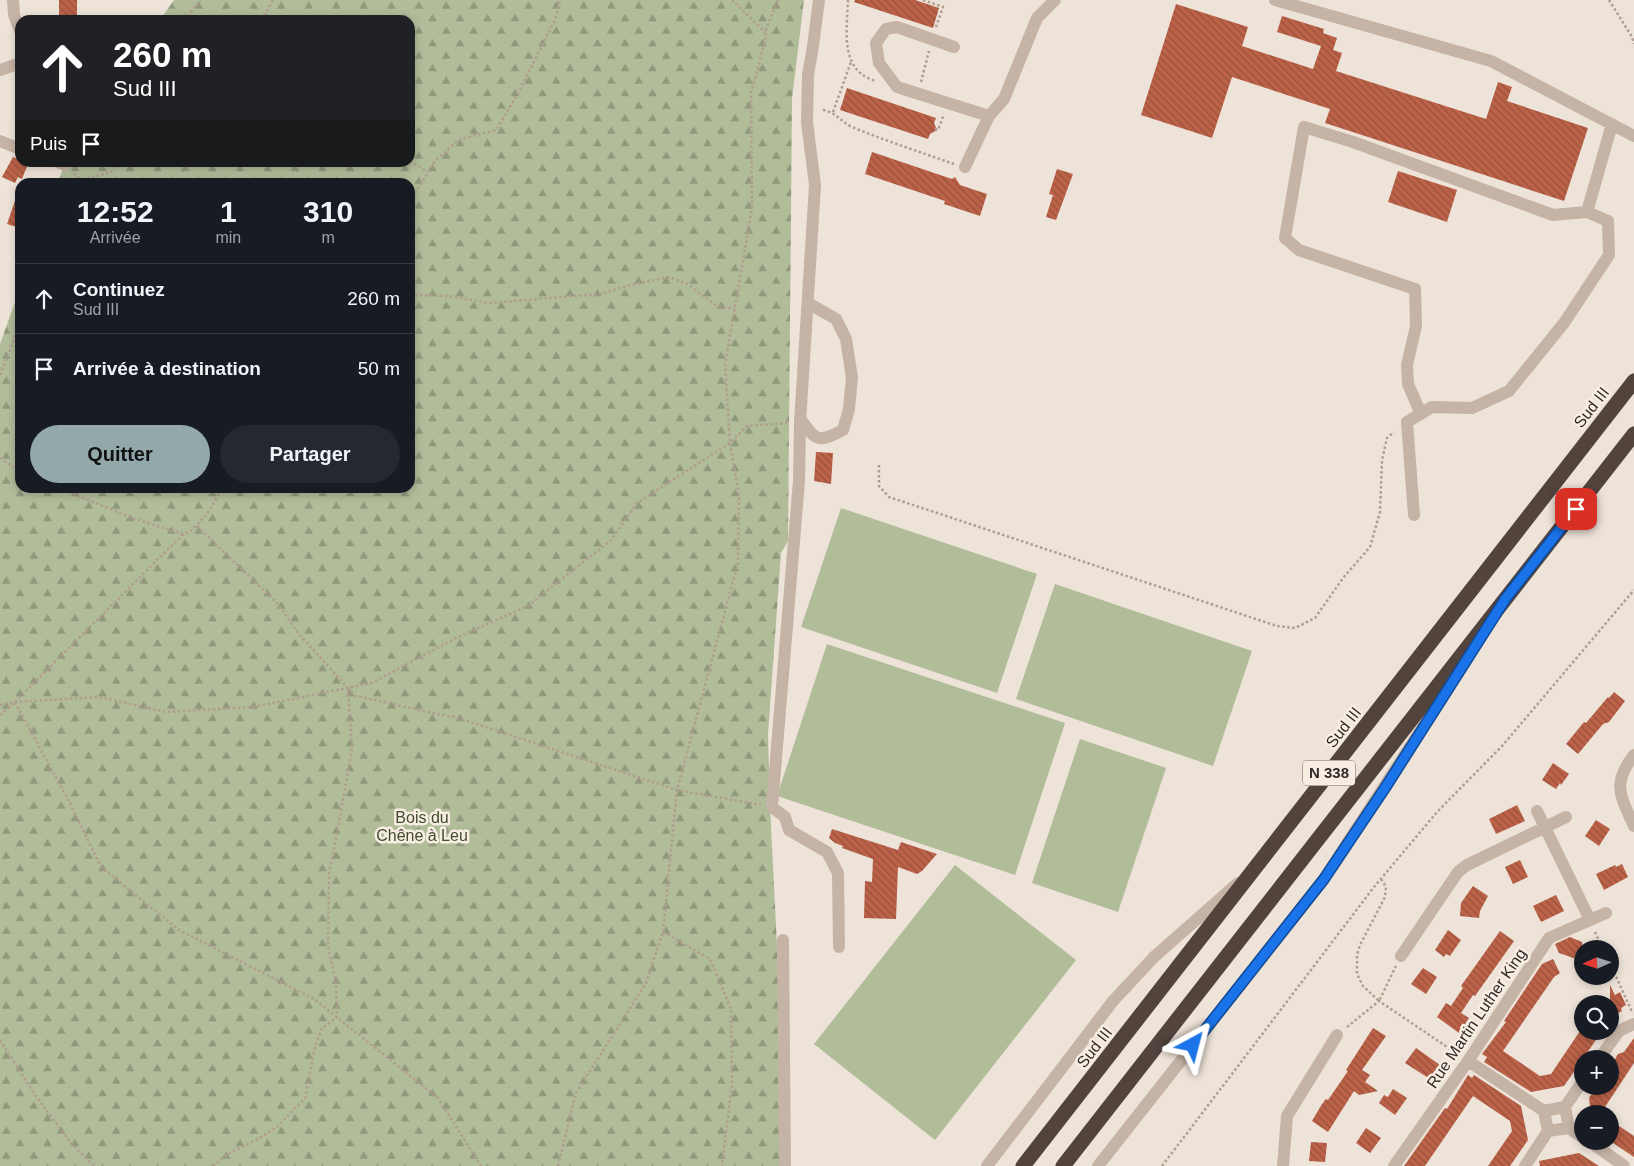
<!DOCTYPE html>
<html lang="fr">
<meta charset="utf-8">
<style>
:root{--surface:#171b24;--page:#242831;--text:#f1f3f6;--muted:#9ea1a6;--line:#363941;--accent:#92a8ab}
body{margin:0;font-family:Arial,sans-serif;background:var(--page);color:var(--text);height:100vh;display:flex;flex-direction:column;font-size:19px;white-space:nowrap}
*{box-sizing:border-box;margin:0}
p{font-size:16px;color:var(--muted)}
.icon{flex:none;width:28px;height:28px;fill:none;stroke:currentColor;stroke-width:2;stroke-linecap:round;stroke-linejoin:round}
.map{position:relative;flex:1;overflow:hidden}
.sheet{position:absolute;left:15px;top:178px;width:400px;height:315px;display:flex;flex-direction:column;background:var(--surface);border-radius:15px;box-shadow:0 2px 8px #0003}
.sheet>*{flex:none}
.banner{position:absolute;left:15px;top:15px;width:400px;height:152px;border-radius:15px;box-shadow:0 2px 8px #0003;background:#202124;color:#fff;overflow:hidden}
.needle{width:32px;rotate:267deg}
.buttons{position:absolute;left:1574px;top:940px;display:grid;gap:10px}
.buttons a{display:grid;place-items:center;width:45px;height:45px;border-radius:50%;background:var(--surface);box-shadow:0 2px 8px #0003;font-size:25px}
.pin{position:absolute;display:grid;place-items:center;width:42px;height:42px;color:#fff;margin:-21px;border-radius:10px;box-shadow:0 2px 8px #0006}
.me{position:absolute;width:55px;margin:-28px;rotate:38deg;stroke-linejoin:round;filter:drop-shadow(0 0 4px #0008)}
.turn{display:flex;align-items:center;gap:18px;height:105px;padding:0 15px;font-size:22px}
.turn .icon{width:65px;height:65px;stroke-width:2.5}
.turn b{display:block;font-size:35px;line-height:42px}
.then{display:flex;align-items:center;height:48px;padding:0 15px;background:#0003;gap:10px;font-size:19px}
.eta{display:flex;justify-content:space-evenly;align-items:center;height:85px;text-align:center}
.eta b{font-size:30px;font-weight:600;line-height:35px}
.primary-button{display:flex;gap:10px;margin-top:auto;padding:10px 15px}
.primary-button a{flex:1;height:58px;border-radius:30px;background:var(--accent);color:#111;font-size:20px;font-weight:600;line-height:58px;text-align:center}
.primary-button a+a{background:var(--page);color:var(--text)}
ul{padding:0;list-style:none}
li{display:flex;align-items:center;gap:15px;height:70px;padding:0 15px;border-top:1px solid var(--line)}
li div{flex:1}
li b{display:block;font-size:19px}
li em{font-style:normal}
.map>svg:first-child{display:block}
.forest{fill:url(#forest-firs)}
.pitch{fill:#b1bc99}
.building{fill:url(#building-back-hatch)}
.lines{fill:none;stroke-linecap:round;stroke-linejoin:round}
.path{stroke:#b09d8f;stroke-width:2.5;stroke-dasharray:2.5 2.5;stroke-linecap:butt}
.minor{stroke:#c5b3a5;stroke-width:12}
.highway{stroke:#52433d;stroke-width:15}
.route-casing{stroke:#114b97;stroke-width:12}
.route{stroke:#1a73e8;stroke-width:9}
.labels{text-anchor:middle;stroke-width:5;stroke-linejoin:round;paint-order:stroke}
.shield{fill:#f7ede3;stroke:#6c645f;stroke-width:1}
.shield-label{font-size:15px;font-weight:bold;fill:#312926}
.street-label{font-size:16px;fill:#312926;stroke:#f7ede3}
.park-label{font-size:16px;fill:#424d2c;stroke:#f7ede3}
</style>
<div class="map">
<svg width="1634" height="1166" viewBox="0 0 1634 1166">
<defs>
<pattern id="forest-firs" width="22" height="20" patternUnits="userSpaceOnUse" patternTransform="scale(1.25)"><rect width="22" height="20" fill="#b1bc99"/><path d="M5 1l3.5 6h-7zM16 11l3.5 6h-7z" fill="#91997d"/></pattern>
<pattern id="building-back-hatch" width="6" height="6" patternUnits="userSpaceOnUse" patternTransform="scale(1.25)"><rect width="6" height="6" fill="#bb6248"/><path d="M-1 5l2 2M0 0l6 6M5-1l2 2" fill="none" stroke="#99513c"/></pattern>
</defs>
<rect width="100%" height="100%" fill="#eee3d8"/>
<path class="forest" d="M174,0H804L792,99L788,541L781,553L768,734L770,806L788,1166H0V344L20,288V488H410V182H58L65,163L410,162V20H160Z"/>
<path class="pitch" d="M841,508L1037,574L997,693L801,627Z
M1055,584L1252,651L1213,766L1016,699Z
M827,644L1065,723L1015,875L777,796Z
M1080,739L1166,768L1118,912L1032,883Z
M955,865L1076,960L935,1140L814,1044Z"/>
<path class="building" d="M59,0H77V20H59Z
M855,0H915L939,8L933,28L854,2Z
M1176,4L1248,27L1242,46L1313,69L1321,46L1277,32L1282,16L1324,29L1323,33L1337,38L1333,50L1342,53L1336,71L1486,119L1498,82L1512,87L1507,101L1588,128L1564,201L1325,123L1330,109L1232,77L1212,138L1141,115Z
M847,88L936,118L934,123L937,130L930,134L928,139L840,110Z
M872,152L952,179L955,177L960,185L987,194L980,216L944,204L945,201L865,174Z
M13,157L20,160V162L28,164L22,179L18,177L15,183L2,177Z
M1057,169L1073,174L1056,220L1046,217L1053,195L1049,194Z
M1398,171L1457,190L1447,222L1388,202Z
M18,192H20V228L7,224Z
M816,452L833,453L831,484L814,481Z
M1614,692L1625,701L1609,722L1603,724L1578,754L1566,744L1584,722L1586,723L1608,697L1609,698Z
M1553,763L1569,774L1561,785L1560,783L1556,789L1542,780Z
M1517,805L1525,821L1496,834L1489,819Z
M1596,820L1610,829L1599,846L1585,836Z
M832,829L898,850L901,842L937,854L922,871L917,874L898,867L896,919L864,918L865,881L872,882L873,859L842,848L843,846L835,843L829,838Z
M1520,860L1528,877L1513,884L1505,867Z
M1622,864L1628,877L1604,890L1596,874L1615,865L1616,867Z
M1473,886L1488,896L1480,911L1479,918L1460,916L1461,903Z
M1556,895L1564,911L1541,922L1533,906Z
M1448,930L1461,940L1450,956L1446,954L1444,957L1435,950Z
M1500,931L1514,941L1475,996L1473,995L1461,1013L1469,1018L1459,1033L1437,1017L1446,1003L1451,1006L1463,988L1461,986Z
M1570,937L1582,942V961L1559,953L1555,944Z
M1553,959L1560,973L1554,977L1503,1051L1540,1076L1551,1074L1580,1031H1589L1598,1037L1564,1086L1531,1092L1484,1062L1487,1057L1482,1054L1506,1022L1504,1021L1542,964Z
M1423,968L1437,977L1426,994L1411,984Z
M1610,985L1615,995L1620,992L1626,1005L1621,1008L1622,1011L1610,1017Z
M1373,1028L1386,1036L1362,1070L1370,1075L1365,1082L1378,1091L1359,1095L1354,1091L1328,1132L1312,1121L1322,1104L1326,1099L1328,1100L1348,1071L1346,1070Z
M1634,1038V1063L1605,1107L1606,1114H1591L1589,1098L1597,1086H1610V1073L1615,1066L1612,1064L1618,1054L1624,1052Z
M1416,1048L1440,1065L1430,1079L1405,1063Z
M1468,1075L1472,1078L1474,1075L1521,1106L1528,1140L1510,1166H1488L1512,1131L1510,1121L1473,1096L1425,1166H1404L1445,1108L1447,1109Z
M1393,1089L1407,1098L1395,1115L1379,1103L1384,1095L1388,1097Z
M1610,1120L1634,1136V1157L1610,1141Z
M1366,1128L1381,1138L1370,1153L1356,1143Z
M1311,1142L1327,1143L1325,1162L1309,1161Z
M1579,1153L1599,1166H1540L1539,1161Z"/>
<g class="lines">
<path class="path" d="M732,0L765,32
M848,0C847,30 839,71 876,81
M923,0L943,7L936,27
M1609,0L1632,37L1634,44
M184,20L201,0
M262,20L273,0
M921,82L929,51
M823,110C837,113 840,121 852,127C886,141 920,152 954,164
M833,112L851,62
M935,129L938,130L944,114
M410,161L428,172
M74,173L83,182
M82,180L111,172L119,162
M410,202L435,161L458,140L496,130L517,95L555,20L560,0
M410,296L421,295L449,296L489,303L600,294L630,285L669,277L687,284L717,306L735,309
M0,375L11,348L20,318
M0,458L20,471
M879,465V486L889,497L1277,626L1295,628L1315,618L1343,578L1370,547L1380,512L1382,460L1387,438L1394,432
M59,488L132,518L184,534
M197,526L278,604L298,633L347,687
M348,688L355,696C389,702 421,712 455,717L677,790L761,805
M15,702L71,805L101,867L179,930L314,999L438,1098L481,1166
M0,705L15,702L99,697L166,712L253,707L372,683L458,637L528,606L611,540L637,503L730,443L747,426L788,423
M0,715L15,702L164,553L184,534L192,530L207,514L223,488
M1381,879L1386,887L1385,897L1360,945L1357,955V974L1363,986L1379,1001L1396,966
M663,932L710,959L731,1009L732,1085L722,1166
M1595,932L1603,949
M1610,963L1632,1012
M1347,1027L1379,1001L1459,1055
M0,1040L35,1095L71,1143L94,1166
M213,1166L226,1155L258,1139L277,1127L305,1098L315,1047L322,1028L337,1017L336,982L328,946L329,874L339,822L352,749L348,688
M558,1166L576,1093L646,983L663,932L677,790L738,563L739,495L730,443L725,365L752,208L751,93L766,37L765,32L778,0
M1162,1166L1374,887L1438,811L1503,745L1634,590"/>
<path class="minor" d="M13,0L14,15L20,31
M819,0L813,46L808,75L807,122L815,185L800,423L799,481L772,807L785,817L789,830L827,852L838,873L839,947
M1275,0L1491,61L1634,136
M954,47L897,27L886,29L876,43L879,63L897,87L989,116
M0,70L20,63
M0,141L20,149
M58,162L65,165
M965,167L989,116L1004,99L1037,18L1055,0
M1421,414L1408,384L1407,365L1416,326L1415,289L1299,250L1285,238L1304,127L1353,142L1553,215L1587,212
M800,418C815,440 817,444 843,430L849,409L852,378L846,339L836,319L808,303
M1414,515L1407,422L1432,407L1472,408L1509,391L1564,323L1609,255L1608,221L1587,212L1612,124
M1634,755C1611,784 1621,797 1634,826
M1537,811L1590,920
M783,940L785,1166
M1401,956L1458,872L1467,865L1566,817
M1599,1059L1619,1031L1634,1024
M1468,1061L1544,1111
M1565,1107L1569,1128L1548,1131L1544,1111Z
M1565,1107L1582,1082
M1569,1128L1582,1137
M1589,1141L1624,1166
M987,1166L1113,1001L1154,957L1238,883
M1098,1166L1324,879L1471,653
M1283,1166L1287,1116L1337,1035
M1394,1166L1468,1061L1549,938L1606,913
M1525,1166L1548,1131"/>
<path class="highway" d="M1023,1166L1634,381
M1063,1166L1634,434"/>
</g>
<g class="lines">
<g class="route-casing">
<path id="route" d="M1193,1045L1324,879L1385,788L1506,598L1576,509"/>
</g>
<use href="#route" class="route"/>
</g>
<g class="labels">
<rect class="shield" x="1303" y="760.5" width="52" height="25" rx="4"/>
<g class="shield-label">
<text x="1329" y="778">N 338</text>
</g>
<g class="street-label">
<text transform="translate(1591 407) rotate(-52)" y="6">Sud III</text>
<text transform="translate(1343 727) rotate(-52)" y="6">Sud III</text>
<text transform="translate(1476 1018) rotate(-56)" y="6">Rue Martin Luther King</text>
<text transform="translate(1094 1047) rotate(-52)" y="6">Sud III</text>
</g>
<g class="park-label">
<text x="422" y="823">Bois du<tspan x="422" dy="18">Chêne à Leu</tspan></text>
</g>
</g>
</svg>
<div class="buttons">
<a><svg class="needle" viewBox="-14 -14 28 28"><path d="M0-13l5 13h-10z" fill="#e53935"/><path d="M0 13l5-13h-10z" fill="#9ea1a6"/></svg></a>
<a><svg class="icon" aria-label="search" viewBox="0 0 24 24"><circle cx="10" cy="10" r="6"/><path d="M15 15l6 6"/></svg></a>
<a>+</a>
<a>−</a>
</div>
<div class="pin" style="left:1576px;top:509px;background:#d93025"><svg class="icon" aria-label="arrive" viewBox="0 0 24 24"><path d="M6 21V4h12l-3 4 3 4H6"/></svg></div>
<svg class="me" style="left:1193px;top:1045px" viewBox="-20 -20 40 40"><path d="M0-17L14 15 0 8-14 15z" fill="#1a73e8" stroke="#fff" stroke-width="4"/></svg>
<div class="banner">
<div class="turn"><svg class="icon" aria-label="ahead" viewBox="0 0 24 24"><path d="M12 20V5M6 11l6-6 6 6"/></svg><div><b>260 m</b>Sud III</div></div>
<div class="then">Puis<svg class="icon" aria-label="arrive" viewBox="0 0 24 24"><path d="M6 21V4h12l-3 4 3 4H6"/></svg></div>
</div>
<section class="sheet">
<div class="eta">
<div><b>12:52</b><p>Arrivée</p></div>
<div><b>1</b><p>min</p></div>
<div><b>310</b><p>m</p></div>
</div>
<ul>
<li><svg class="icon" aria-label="ahead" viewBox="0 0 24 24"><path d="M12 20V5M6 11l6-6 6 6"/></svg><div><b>Continuez</b><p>Sud III</p></div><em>260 m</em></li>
<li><svg class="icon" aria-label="arrive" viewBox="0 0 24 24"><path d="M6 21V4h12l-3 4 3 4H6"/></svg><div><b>Arrivée à destination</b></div><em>50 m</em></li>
</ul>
<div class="primary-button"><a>Quitter</a><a>Partager</a></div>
</section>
</div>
